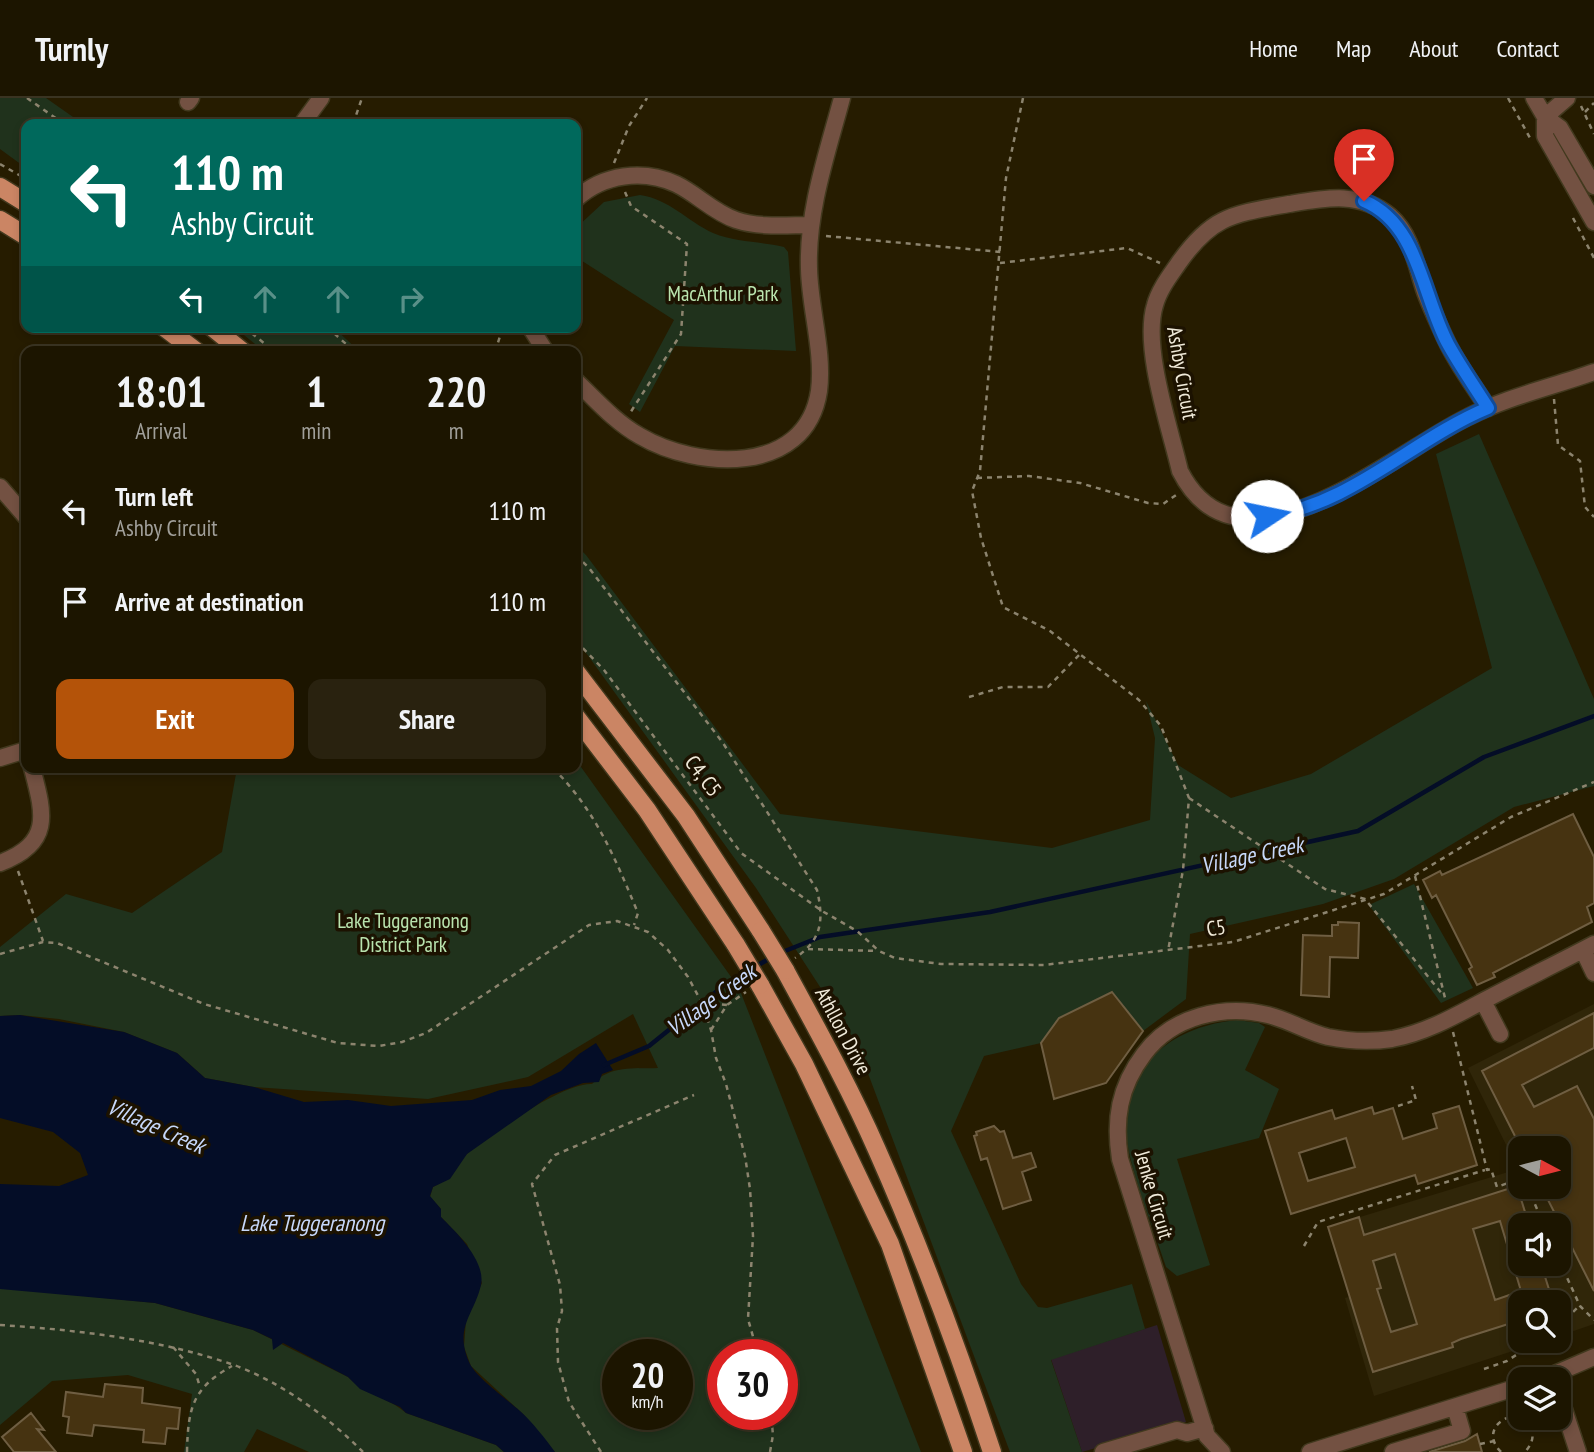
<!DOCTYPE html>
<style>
:root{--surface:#1c1500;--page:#29220f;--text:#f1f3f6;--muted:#a09f99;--line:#3a3422;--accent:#b45309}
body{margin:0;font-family:"PT Sans Narrow",sans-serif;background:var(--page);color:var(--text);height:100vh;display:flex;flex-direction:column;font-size:26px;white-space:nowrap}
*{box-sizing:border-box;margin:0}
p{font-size:23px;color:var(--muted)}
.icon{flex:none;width:38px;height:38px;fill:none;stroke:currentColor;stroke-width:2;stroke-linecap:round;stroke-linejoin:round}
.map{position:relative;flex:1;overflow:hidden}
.drawer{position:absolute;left:21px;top:248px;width:560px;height:427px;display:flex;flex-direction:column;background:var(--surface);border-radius:14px;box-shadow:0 4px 10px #0003,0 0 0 2px var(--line)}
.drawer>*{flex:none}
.banner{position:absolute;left:21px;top:21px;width:560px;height:214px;border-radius:14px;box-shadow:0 4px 10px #0003,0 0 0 2px var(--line);background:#00695c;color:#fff;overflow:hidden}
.needle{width:46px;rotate:97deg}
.controls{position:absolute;left:1508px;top:1038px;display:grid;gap:14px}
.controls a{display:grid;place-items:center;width:63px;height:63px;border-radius:14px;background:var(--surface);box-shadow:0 4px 10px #0003,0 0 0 2px var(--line);font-size:35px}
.speed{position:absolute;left:602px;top:1241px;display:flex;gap:14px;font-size:35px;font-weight:700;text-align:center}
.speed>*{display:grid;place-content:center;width:91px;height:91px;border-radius:50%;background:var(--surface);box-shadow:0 4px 10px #0003,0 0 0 2px var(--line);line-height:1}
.speed small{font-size:18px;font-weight:400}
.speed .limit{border:10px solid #d22;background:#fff;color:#111}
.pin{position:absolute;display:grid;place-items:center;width:60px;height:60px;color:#fff;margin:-72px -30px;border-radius:50% 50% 50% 0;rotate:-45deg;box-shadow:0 0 7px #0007}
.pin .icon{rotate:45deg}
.me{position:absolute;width:77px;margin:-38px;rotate:79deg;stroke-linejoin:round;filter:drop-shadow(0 0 5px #0008)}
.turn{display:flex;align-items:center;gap:24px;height:147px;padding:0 35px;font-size:32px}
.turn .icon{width:91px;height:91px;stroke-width:2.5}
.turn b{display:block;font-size:49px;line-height:60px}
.lanes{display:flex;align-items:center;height:66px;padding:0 35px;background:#0003;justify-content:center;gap:35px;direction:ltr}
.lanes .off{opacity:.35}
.eta{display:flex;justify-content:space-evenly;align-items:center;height:119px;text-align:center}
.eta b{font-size:42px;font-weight:800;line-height:49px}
.action{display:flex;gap:14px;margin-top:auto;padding:14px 35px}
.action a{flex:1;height:80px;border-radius:14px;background:var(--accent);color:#fff;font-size:28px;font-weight:800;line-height:80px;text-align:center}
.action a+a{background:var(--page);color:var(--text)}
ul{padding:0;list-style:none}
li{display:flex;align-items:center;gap:21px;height:91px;padding:0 35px}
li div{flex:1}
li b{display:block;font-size:26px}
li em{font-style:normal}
header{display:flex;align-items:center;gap:42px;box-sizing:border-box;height:98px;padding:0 35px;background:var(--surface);border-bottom:2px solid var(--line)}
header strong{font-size:33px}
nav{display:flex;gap:38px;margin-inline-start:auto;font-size:24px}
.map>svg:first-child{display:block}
.commercial{fill:#2e1f29}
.built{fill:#302609;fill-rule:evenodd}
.green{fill:#20321c;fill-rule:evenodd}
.water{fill:#040d27}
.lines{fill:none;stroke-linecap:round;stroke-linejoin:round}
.stream{stroke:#040d27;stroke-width:4.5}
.building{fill:#463311;stroke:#6f5e42;stroke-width:2;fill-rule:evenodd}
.minor-casing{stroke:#42391e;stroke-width:19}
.major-casing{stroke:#42391e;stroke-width:21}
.path{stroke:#8c846e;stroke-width:2.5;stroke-dasharray:5 5;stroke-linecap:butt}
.minor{stroke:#735142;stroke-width:16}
.major{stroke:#cb8564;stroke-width:18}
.major-bridge-casing{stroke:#42391e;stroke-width:21;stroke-linecap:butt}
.major-bridge{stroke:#cb8564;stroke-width:18}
.route-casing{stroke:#114b97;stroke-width:18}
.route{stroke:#1a73e8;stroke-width:12}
.labels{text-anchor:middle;stroke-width:7;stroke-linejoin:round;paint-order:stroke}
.park-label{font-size:21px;fill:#b9e4ae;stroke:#1c1200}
.street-label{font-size:21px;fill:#f0ead9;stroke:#1c1200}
.water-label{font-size:23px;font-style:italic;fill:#c7d8fa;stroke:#1c1200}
</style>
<header>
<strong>Turnly</strong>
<nav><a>Home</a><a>Map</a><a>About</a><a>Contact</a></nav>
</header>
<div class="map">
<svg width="1594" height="1354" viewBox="0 0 1594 1354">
<rect width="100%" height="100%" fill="#261c00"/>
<path class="commercial" d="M1157,1227L1186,1324L1082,1354L1051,1261Z"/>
<path class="built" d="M1594,906V1226L1559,1238V1204H1521V1242L1544,1243L1374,1298L1345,1200L1380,1190L1360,1119L1518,1071L1468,970ZM1521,1050H1559V1088H1521ZM1521,1127H1559V1166H1521Z"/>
<path class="green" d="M0,0H46L83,26H26V70L0,51Z
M640,97C669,101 687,123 713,135C737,145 760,143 784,149L788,154L796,253L675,248L640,314L629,306L674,222L576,159V130L604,104Z
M234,229H333L360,254H265Z
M1479,336L1594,601V688L1514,709L1394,781L1323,806L1190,836L1186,901L1143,933L1112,894L1059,920L1041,945L984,958L951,1033L1021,1186L1038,1209L1047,1210L1132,1186L1145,1231L1051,1262L1082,1354H1010L857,946L756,790L576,541V447L586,457L780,716L1052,750L1150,722L1155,640L1146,603L1178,667L1231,700L1311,676L1492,570L1436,356Z
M576,662L739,890L921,1354H555L523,1316L471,1268L464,1249L466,1222L482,1185L467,1146L441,1119V1111L430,1099L433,1089C456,1078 452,1070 468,1055C490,1036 564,984 592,986C611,967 633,971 658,970L633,916L528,979L428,1001L254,989L205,980L177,955L124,934L59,921L20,917L0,918V849L66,796L132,815L222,754L237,670H576ZM618,1256H677V1316H618ZM723,1256H782V1316H723Z
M1414,786L1473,890L1441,905L1369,807Z
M1237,922L1259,925L1265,929L1245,972L1279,991L1259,1040L1177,1061L1210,1167L1177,1178L1166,1169C1154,1131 1126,1066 1126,1029C1126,963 1176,928 1237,922Z
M4,1190L155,1205L253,1232L348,1279C367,1298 388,1299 406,1315L496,1347L504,1354H309L257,1331L244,1354H184L192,1296L128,1277L52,1283L0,1327V1191Z"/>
<path class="water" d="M20,917L124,934L177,955L205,980L254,989L304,1004L348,1002L391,1008L472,1002L500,992L531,988L561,973L579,956L596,945L613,972L602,976L599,984L583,985L551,997L467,1056L450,1081L433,1089L430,1098L441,1111V1119C456,1134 486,1163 481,1187C474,1217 454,1229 469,1264C475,1279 507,1301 520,1313C532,1324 545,1340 555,1354H504L496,1347L406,1315L400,1309L360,1291L348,1279L283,1245L273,1252L272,1241L253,1232L155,1205L0,1191V1086L59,1088L88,1077L80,1055L53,1034L0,1020V918Z"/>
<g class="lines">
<path class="stream" d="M780,855L820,839L990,814L1358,733L1484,659L1594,618
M755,869L772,859
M604,967L649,948L727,885L748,873"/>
</g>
<path class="building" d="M1573,716L1594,759V805L1587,809L1592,824L1493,875L1495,879L1477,887L1469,871L1472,869L1436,797L1432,800L1423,782L1440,773L1442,777Z
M1338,824L1359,825L1358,860L1330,859L1329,899L1301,897L1303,837L1332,838V827H1338Z
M1112,894L1143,933L1106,985L1054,1001L1041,945L1059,920Z
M1594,915V950L1522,987L1534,1009L1577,988L1594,1021V1193L1541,1088H1559V1050H1521L1482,973Z
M1459,1008L1477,1067L1418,1086L1415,1077L1291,1116L1265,1033L1332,1012L1335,1021L1372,1009L1374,1016L1393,1010L1403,1041L1437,1030L1433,1016ZM1346,1040L1355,1069L1308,1083L1299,1055Z
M994,1028L1000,1034L1004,1033L1013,1060L1031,1055L1036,1069L1022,1074L1031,1102L1003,1111L987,1060L981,1062L974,1038L977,1037L976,1034Z
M1517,1088L1529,1127H1521V1166H1541L1553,1204H1521V1222L1461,1241L1452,1245L1453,1249L1373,1274L1328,1129L1359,1119L1364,1137ZM1500,1123L1521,1193L1495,1202L1473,1131ZM1395,1156L1417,1226L1391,1234L1377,1191L1381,1190L1373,1163Z
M105,1286L143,1290L142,1305L180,1310L178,1331L167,1330L165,1346L143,1344L144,1332L94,1327L92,1338L67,1335L69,1319L63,1318L66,1294L103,1299Z
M31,1315L44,1332L37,1331L56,1354H14L2,1339Z
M1477,1336L1482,1354H1429L1465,1343Z"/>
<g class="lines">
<g class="minor-casing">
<path id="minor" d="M1534,0L1545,19L1560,30L1594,88
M188,4L191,0
M1545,19V38L1594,124
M1545,19L1567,0
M302,26L321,0
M576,101C603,76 643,71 676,86C697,96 713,114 736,122C760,130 787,127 811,127
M530,229L546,254
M576,283C596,302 615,324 640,338C696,371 806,379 819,293C824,254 810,211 809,171C807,113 827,56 842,0
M1488,310C1474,288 1457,266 1446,242C1439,227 1431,210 1425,194C1416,168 1412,137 1390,118C1360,93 1325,100 1289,106C1233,116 1212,117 1178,166C1169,179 1159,192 1155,207C1142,249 1170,330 1180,373C1240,492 1396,353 1468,319C1507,299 1552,289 1594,274
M0,389L26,419
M0,660L26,652
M0,765C53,745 44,716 32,670
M1583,852L1594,875
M1483,903L1500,936
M1543,1281L1594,1259
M1559,1296L1578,1354
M1103,1354L1177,1332L1187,1335L1205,1330
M1222,1354L1207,1338L1120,1061C1114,1022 1119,989 1144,956C1172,918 1224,906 1268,917C1289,922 1307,934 1328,939C1348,943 1371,944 1392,941C1425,935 1455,918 1485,902C1521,883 1558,865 1594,846
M1310,1354L1521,1288
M1393,1354L1462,1333L1455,1309"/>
</g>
<g class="major-casing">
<path id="major" d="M0,89L26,105
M0,122L26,138
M164,229L197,254
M212,229L243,254
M576,574L686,718L761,833
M576,619L647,712L736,847
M785,872C817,931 850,990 877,1052C921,1151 958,1251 992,1354
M760,887L804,966L890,1146L963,1354"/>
</g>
<path class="path" d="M27,0L64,26
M1023,0L1006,80L980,373L972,393L981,440L1003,509L1050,533L1139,602L1161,628L1189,700L1183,772L1168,853
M1508,0L1530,40
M1581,8L1594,36
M1585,14L1594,5
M353,26L362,0
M614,65L629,28L647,0
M0,66L26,81
M625,94L631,108L687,146L681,236L630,315
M1573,120L1594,160
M826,138L1001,154
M1000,165L1127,150L1160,165
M244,229L275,254
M327,229L355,254
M495,254L503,229
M1554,301L1558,347L1580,363L1585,409L1594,419
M977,380L1029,378L1080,385L1148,405L1163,406L1179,395
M576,457L589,470L723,645L817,792C824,822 822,842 795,860
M576,543L604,572L741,755L822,813L857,833L879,853L895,860L941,866L1044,867L1233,844L1384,796L1511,719L1594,684
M969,599L1003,589H1048L1080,556
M553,670C596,713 615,760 638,815L634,827
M1189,700L1325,791L1365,801L1443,897
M18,773L43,843
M1415,778L1446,904
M808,851L878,853
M0,856L43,844L57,845L204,906L338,945L379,948L402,944L426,935L589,827L617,823L648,834L668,852L688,879L702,905L711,932L716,960L726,986L745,1058L750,1091L753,1138L748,1221L758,1256
M702,905L727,907
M711,932L727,907L746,894
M1453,934L1487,1072L1491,1071L1497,1089L1521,1080
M1398,1008L1416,1002L1412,988
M1527,1088L1544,1127
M1304,1148L1318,1124L1485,1072
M1559,1162L1580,1208L1594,1222
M0,1227C77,1232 158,1241 231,1266C280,1283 327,1318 363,1354
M1559,1228L1579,1208
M173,1249L196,1276L200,1289
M1484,1271L1507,1263L1539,1242
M1480,1346L1494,1343
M187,1354C188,1311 192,1290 232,1268
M601,1354L569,1304L558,1264L557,1230L562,1213L560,1187L532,1086L555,1057L694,997
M770,1354L773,1337L771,1316
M1501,1354C1474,1327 1524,1302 1532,1333C1534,1342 1530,1348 1525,1354"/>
<use href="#minor" class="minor"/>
<use href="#major" class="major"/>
<g class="major-bridge-casing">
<path id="major-bridge" d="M761,833L785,872
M736,847L760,887"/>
</g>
<use href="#major-bridge" class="major-bridge"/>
</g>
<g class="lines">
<g class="route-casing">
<path id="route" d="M1267,418C1350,408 1413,341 1488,310C1475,289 1460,268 1448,246C1422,198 1419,126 1364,103"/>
</g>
<use href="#route" class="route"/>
</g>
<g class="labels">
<g class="park-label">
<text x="723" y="203">MacArthur Park</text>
<text x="403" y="830">Lake Tuggeranong<tspan x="403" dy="24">District Park</tspan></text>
</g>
<g class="street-label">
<text transform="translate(1182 275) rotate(80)" y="7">Ashby Circuit</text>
<text transform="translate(703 678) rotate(53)" y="7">C4, C5</text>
<text transform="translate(1216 830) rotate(-9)" y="7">C5</text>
<text transform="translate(843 933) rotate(62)" y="7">Athllon Drive</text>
<text transform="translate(1154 1097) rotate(74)" y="7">Jenke Circuit</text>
</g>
<g class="water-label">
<text transform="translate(1252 757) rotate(-12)" y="8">Village Creek</text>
<text transform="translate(711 902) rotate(-36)" y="8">Village Creek</text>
<text transform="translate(156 1028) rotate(24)" y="8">Village Creek</text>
<text x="312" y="1133">Lake Tuggeranong</text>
</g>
</g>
</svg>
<div class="controls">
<a><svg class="needle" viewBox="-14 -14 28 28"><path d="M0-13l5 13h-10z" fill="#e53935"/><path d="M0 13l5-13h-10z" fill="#a09f99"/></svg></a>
<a><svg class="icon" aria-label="sound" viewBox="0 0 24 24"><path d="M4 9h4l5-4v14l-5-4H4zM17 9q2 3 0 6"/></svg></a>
<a><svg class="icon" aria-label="search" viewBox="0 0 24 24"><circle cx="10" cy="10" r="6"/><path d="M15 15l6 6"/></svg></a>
<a><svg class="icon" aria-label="layers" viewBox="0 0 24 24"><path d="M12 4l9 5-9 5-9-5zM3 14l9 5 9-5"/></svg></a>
</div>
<div class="speed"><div>20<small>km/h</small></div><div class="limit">30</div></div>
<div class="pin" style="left:1364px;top:103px;background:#d93025"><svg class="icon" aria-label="arrive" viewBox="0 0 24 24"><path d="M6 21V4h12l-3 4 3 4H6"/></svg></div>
<svg class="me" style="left:1267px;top:418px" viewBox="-20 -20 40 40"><circle r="19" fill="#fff"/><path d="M0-13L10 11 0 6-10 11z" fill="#1a73e8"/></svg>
<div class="banner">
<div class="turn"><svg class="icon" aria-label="left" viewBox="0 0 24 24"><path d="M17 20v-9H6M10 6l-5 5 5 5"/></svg><div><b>110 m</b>Ashby Circuit</div></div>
<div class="lanes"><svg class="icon" aria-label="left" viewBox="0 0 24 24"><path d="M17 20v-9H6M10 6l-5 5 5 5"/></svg><svg class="icon off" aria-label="ahead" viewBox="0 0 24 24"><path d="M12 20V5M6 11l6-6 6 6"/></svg><svg class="icon off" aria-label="ahead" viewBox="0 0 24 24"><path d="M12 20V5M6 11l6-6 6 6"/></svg><svg class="icon off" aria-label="right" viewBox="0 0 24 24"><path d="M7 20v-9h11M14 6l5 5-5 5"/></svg></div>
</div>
<section class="drawer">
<div class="eta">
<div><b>18:01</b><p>Arrival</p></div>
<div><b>1</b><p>min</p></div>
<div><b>220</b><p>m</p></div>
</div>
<ul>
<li><svg class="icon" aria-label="left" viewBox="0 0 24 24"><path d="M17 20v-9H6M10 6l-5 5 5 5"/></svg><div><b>Turn left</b><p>Ashby Circuit</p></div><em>110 m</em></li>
<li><svg class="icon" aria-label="arrive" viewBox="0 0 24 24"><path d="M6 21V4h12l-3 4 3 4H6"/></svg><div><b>Arrive at destination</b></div><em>110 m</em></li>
</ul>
<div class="action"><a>Exit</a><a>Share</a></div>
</section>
</div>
